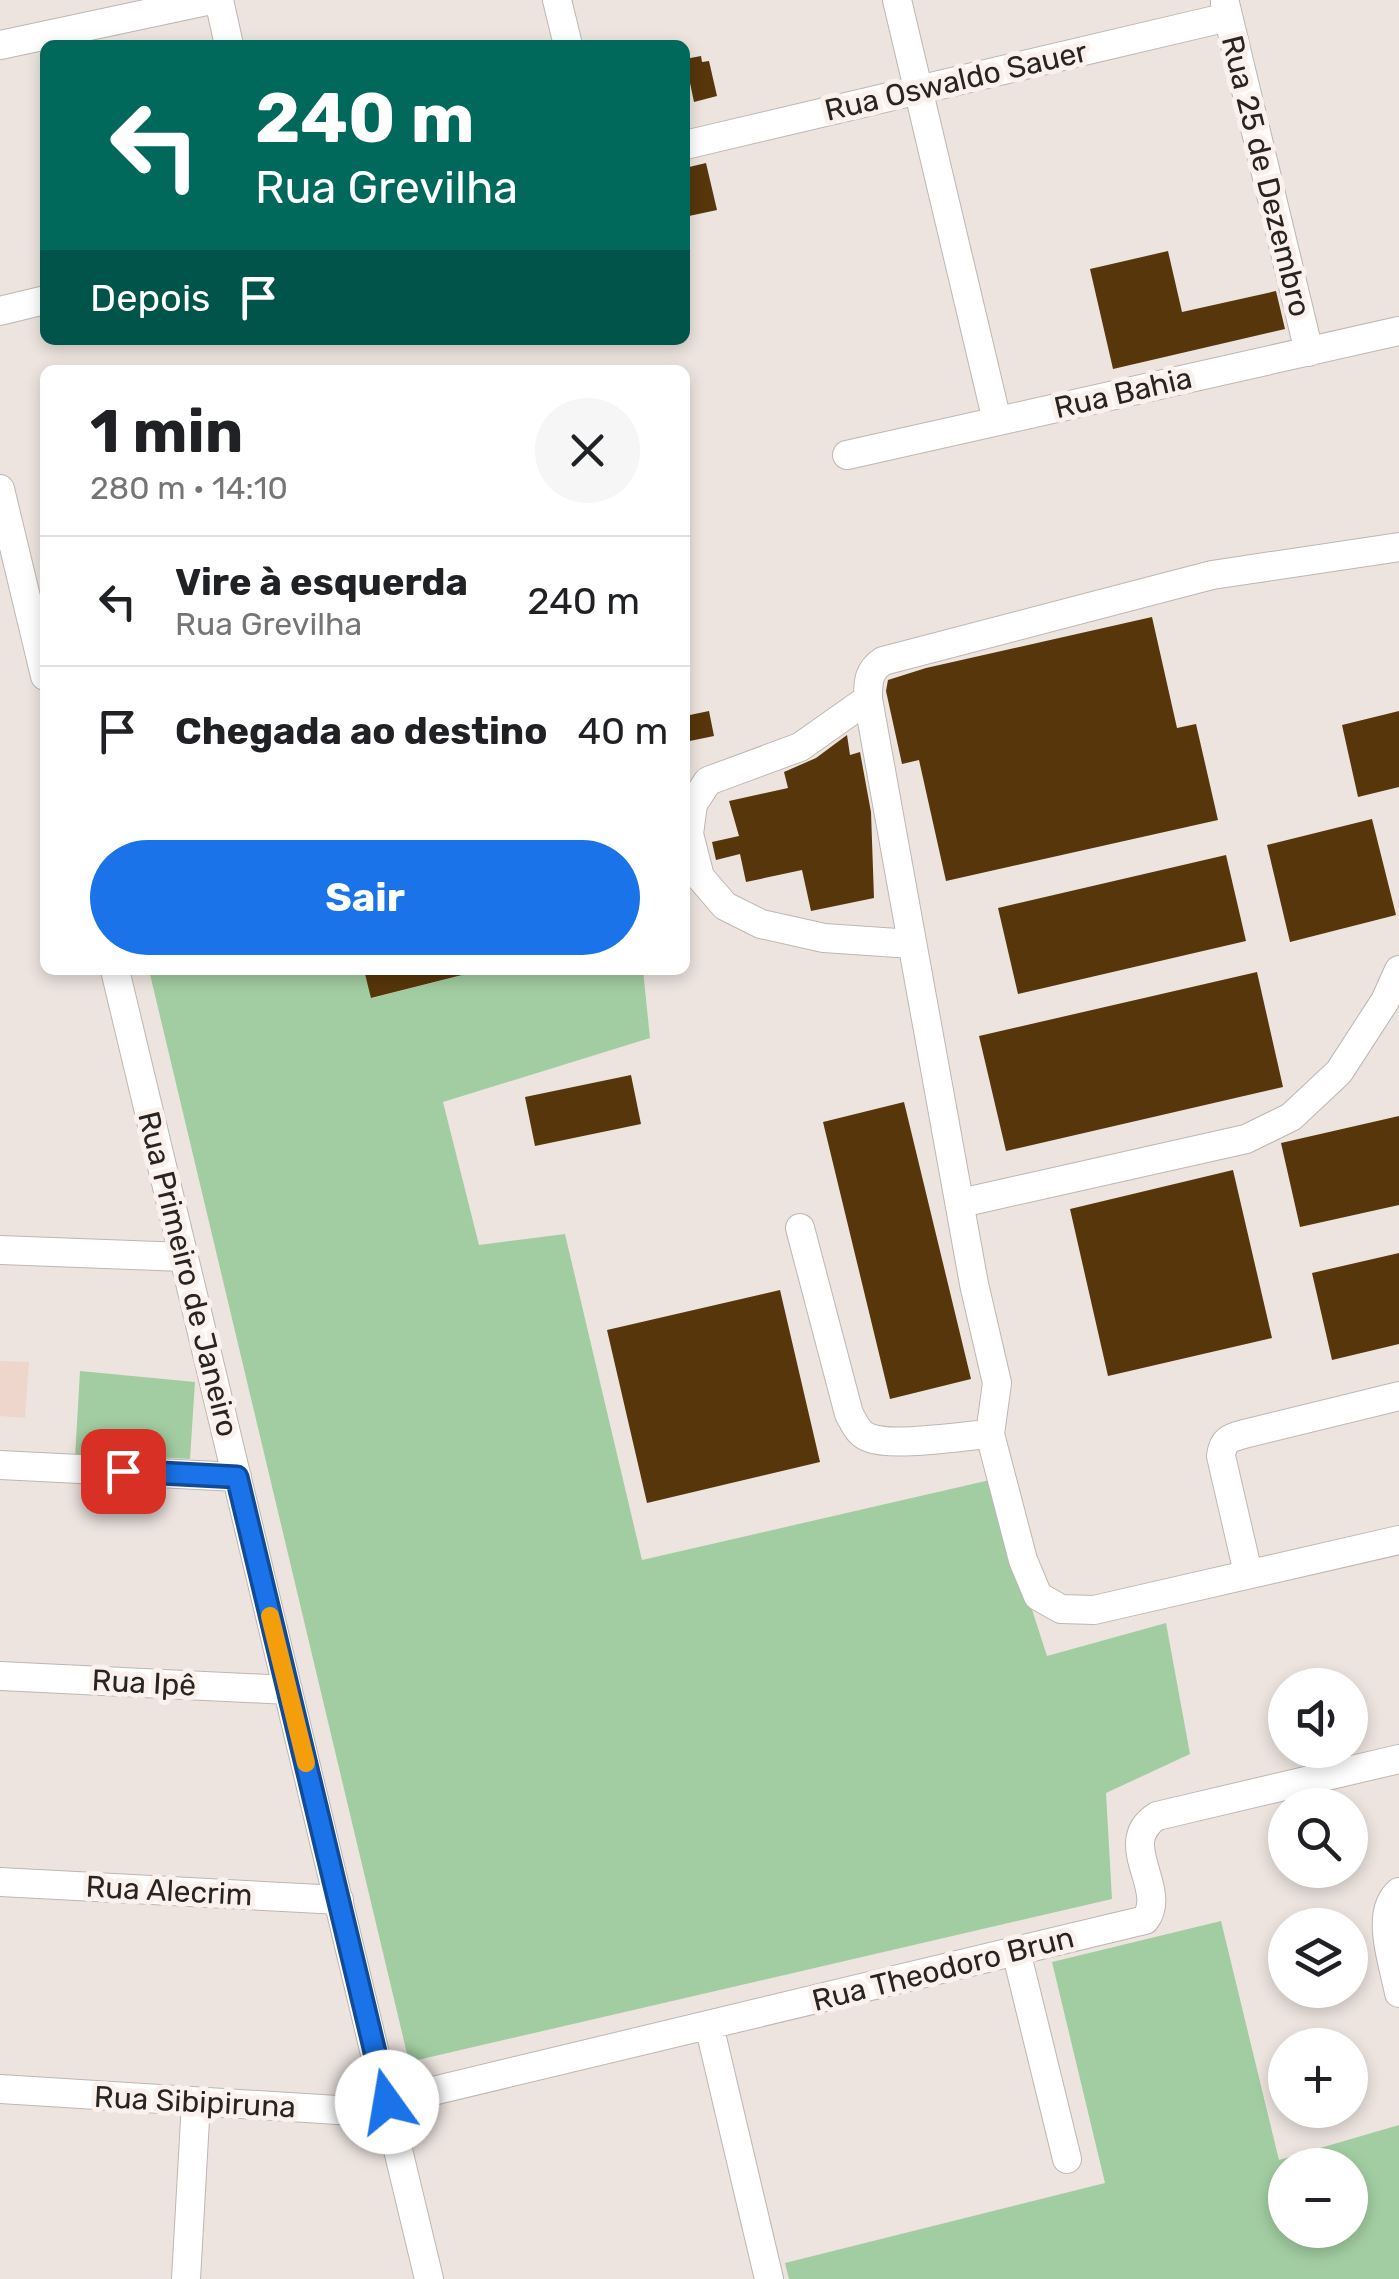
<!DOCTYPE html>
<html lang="pt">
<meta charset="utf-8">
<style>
:root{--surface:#fff;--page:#f6f6f6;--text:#202124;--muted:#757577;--line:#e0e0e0;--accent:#1a73e8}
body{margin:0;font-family:Rubik,sans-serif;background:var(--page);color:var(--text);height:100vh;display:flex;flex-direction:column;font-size:38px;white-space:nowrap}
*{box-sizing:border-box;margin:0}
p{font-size:32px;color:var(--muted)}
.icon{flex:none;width:55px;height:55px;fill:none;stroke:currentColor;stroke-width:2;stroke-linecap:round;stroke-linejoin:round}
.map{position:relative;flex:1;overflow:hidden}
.sheet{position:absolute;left:40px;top:365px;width:650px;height:610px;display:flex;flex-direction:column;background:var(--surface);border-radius:15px;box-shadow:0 5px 15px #0003}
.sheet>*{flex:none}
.guide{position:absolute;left:40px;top:40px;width:650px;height:305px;border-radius:15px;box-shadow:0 5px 15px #0003;background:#00695c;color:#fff;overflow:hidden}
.buttons{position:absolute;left:1268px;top:1668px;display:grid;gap:20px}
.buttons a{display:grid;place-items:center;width:100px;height:100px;border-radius:50%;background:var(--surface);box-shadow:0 5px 15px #0003;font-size:50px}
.pin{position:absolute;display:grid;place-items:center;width:85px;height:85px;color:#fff;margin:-42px;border-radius:20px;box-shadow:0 5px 15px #0006}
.me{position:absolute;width:110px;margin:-55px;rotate:347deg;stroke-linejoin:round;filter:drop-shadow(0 0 8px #0008)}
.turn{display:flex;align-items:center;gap:35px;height:210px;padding:0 50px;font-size:45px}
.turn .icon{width:130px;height:130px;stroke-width:2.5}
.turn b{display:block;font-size:70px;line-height:85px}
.then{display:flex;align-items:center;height:95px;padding:0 50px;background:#0003;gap:20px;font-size:38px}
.round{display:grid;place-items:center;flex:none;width:105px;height:105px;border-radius:52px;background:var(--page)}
.overview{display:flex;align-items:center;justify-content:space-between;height:170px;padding:0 50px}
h1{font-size:60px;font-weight:700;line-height:75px}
.primary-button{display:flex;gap:20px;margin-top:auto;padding:20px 50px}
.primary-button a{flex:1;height:115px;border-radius:60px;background:var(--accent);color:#fff;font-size:40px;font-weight:700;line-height:115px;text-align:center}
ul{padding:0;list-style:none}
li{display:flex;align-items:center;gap:30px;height:130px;padding:0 50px;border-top:2px solid var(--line)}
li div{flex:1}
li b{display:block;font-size:38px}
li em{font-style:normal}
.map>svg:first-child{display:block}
.education{fill:#eed6cc}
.green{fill:#a2cda2;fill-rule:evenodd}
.building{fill:#57360b}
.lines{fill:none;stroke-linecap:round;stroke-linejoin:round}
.minor-casing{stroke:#beb6b1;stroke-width:30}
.minor{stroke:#fff;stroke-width:28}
.route-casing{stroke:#114b97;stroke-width:25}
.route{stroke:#1a73e8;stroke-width:18}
.slow{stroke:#f59e0b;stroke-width:18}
.labels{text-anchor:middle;stroke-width:10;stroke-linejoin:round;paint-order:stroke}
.street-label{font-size:30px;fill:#272422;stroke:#faf1ed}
</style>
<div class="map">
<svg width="1399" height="2279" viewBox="0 0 1399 2279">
<rect width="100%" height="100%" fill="#ede4df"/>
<path class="education" d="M0,1361L29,1362L25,1418L0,1416Z"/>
<path class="green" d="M149,970H364L372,998L482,970H643L650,1038L443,1102L479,1245L565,1234L642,1560L990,1480L1047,1656L1166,1623L1190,1754L1106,1793L1112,1899L409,2062Z
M80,1371L195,1382L190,1459L138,1456L136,1461L75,1458Z
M1221,1921L1279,2160L1399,2125V2279H789L785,2263L1105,2183L1052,1962ZM1285,2165H1350V2230H1285Z"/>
<path class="building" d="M701,56L702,62L709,61L717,96L694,102L685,59Z
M706,163L717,210L689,216L685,196V168Z
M1168,251L1182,312L1276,291L1285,329L1113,369L1090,269Z
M1152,617L1177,728L1196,724L1218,820L946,881L919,760L902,764L886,691L888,680L926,668Z
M709,711L714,736L685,742V716Z
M1399,711V787L1358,797L1342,725Z
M847,735L850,755L860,752L871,812L874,898L811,911L802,870L746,882L740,854L716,860L712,842L739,836L729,801L788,788L784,772L816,758Z
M1372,819L1396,915L1290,942L1267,845Z
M1226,855L1246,941L1018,994L998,908Z
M364,970H461L462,975L371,998Z
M1257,972L1283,1087L1006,1151L979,1036Z
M631,1075L641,1124L535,1146L525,1097Z
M904,1102L971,1379L890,1399L823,1122Z
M1399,1116V1205L1300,1227L1281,1143Z
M1233,1170L1272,1338L1108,1376L1070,1209Z
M1399,1253V1344L1332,1360L1312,1273Z
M780,1290L820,1462L647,1503L607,1330Z"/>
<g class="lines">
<g class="minor-casing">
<path id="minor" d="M219,0L229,45
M557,0L568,45
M897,0L997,421
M1225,3L1309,352
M0,45L211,0
M685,145L1228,17
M0,311L45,300
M847,455L1399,331
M0,489L45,676
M1399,547L1212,575L883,661C868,671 868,682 868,699L974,1284L997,1383L990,1434L1023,1560L1038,1596L1061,1609L1094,1610L1399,1540
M868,699L800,747L708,781L693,804L689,834L700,877L725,906L761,924L824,938L912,944
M115,970L429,2279
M961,1203L1246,1139L1291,1117L1339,1072L1385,1001L1399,970
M800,1228L849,1414C855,1424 858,1434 870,1438C893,1447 962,1436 990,1434
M0,1250L184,1257
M0,1465L237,1477
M1248,1573L1221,1456C1223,1440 1229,1438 1244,1434L1399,1396
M0,1676L288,1690
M0,1882L339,1900
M1399,1892C1374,1913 1394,1965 1399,1993
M1016,1951L1067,2159
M709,2025L769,2279
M0,2089L369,2112L387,2102L1145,1920C1169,1889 1114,1843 1157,1816L1399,1759
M186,2279L196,2102"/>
</g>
<use href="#minor" class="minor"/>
</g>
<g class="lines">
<g class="route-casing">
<path id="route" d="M123,1471L237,1477L387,2102"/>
</g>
<use href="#route" class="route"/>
<path class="slow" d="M270,1616L306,1763"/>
</g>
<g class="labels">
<g class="street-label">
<text transform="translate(956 81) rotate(-13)" y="10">Rua Oswaldo Sauer</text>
<text transform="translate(1266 176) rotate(76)" y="10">Rua 25 de Dezembro</text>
<text transform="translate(1123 393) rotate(-13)" y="10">Rua Bahia</text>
<text transform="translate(188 1274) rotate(76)" y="10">Rua Primeiro de Janeiro</text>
<text transform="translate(144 1683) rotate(3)" y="10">Rua Ipê</text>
<text transform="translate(169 1891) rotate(3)" y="10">Rua Alecrim</text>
<text transform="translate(943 1969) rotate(-14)" y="10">Rua Theodoro Brun</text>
<text transform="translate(195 2102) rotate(3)" y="10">Rua Sibipiruna</text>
</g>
</g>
</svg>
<div class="buttons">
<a><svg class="icon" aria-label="sound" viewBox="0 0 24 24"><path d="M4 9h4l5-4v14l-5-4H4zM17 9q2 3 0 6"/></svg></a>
<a><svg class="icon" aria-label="search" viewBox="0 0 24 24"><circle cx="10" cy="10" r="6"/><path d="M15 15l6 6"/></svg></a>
<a><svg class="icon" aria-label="layers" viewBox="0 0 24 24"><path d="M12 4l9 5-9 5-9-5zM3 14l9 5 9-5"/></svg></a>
<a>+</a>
<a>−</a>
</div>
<div class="pin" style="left:123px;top:1471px;background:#d93025"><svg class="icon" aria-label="arrive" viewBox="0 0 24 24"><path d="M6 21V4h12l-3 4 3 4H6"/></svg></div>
<svg class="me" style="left:387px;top:2102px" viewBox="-20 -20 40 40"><circle r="19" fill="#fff"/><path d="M0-13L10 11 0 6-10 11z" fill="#1a73e8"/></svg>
<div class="guide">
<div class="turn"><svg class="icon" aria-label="left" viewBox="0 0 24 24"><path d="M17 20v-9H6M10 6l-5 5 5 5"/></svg><div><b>240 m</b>Rua Grevilha</div></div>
<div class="then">Depois<svg class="icon" aria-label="arrive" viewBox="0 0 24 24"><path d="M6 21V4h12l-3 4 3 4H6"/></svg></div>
</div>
<section class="sheet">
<div class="overview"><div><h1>1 min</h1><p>280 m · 14:10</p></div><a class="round"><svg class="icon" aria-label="close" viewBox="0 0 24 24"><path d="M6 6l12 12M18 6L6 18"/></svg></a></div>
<ul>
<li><svg class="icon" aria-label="left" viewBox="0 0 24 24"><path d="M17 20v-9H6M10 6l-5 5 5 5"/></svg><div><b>Vire à esquerda</b><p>Rua Grevilha</p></div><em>240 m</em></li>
<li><svg class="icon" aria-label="arrive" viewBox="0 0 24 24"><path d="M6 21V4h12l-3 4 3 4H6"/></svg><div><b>Chegada ao destino</b></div><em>40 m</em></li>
</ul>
<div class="primary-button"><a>Sair</a></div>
</section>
</div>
